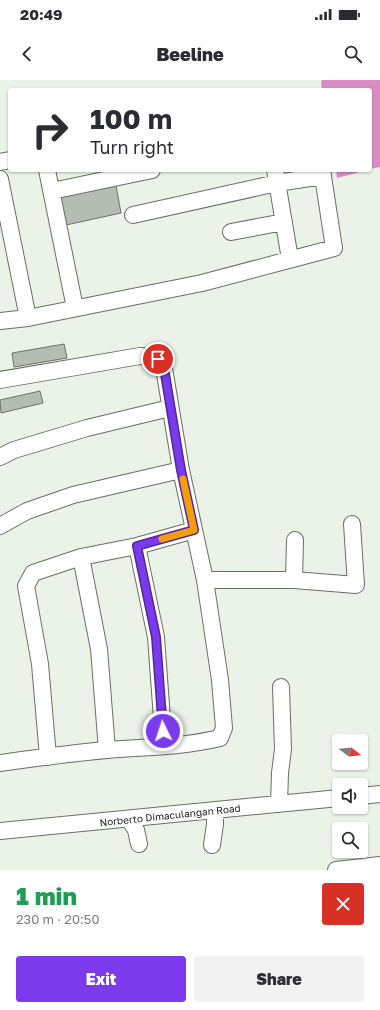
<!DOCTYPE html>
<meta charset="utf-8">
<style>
:root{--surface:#fff;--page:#f2f2f3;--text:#2b2b33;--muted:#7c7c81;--accent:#7c3aed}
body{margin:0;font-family:"Golos Text",sans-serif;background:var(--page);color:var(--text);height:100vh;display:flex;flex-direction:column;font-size:15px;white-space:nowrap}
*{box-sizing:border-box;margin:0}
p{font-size:13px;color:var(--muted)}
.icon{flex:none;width:22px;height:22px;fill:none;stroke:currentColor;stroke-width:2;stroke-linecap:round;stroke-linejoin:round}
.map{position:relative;height:790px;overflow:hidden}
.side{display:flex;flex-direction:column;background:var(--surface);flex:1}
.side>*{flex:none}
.guide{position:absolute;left:8px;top:8px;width:364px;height:84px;border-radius:4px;box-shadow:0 1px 3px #0004;background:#fff;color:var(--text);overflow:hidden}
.needle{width:26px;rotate:106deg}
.fabs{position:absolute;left:332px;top:654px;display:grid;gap:8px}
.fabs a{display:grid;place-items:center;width:36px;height:36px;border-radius:4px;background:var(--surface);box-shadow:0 1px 3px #0004;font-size:20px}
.pin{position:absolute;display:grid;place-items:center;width:34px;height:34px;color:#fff;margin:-17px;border:2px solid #fff;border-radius:50%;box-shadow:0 1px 4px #0007}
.me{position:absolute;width:44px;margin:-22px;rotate:356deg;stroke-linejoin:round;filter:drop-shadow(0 0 3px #0008)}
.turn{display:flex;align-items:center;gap:14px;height:84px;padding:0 16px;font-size:18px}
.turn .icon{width:52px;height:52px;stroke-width:2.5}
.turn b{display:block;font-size:28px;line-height:34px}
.round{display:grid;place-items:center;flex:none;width:42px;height:42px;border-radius:4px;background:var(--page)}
.head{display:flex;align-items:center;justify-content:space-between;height:68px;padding:0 16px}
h1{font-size:24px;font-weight:800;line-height:30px;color:#1e9e55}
.button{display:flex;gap:8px;margin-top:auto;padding:8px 16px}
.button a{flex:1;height:46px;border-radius:4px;background:var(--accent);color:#fff;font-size:16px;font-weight:800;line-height:46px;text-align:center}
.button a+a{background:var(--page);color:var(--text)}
.status{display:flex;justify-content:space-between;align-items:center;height:28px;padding:0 20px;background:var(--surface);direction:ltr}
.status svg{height:11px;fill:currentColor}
header{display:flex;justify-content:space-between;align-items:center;height:52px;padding:0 16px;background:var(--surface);font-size:18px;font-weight:800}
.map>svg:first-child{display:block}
.forest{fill:#da8cc4}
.building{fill:#b5bdb2;stroke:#6b7268}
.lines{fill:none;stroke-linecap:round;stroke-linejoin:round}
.minor-casing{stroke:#686f65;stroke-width:18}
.minor{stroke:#fff;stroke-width:16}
.route-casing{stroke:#51269a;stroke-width:10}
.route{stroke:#7c3aed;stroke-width:7}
.slow{stroke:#f59e0b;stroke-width:7}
.labels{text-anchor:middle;stroke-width:3;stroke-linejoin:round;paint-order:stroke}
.street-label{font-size:10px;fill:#20231f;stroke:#fff}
</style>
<div class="status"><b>20:49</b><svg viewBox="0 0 49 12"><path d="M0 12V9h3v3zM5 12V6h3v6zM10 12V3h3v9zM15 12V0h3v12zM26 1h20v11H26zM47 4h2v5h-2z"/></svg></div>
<header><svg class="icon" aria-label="back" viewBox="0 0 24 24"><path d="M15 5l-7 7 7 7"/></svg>Beeline<svg class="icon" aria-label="search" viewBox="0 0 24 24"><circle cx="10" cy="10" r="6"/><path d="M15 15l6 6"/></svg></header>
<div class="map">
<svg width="380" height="790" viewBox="0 0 380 790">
<rect width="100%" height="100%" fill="#ebf3e8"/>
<path class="forest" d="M322,0H380V87L370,89V10H322L321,3Z
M336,90H368L337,98Z"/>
<path class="building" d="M115,100L121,133L66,145L59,112Z
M64,264L67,278L14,287L12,273Z
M40,311L43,323L1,333L0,320Z"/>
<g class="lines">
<g class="minor-casing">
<path id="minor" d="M0,82L10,80
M47,90L75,228
M275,90L290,179
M0,99L28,238
M52,111L152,90
M133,135L277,103L323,96
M231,152L284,142
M0,241L28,238L202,203L334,168L322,90
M0,300L140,276C149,276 156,277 163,282L181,390L205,500L220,600L224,648L220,658C183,667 145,667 107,670C71,673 36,678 0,683
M0,377L14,370L87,348L170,328
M0,446L27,431L73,415L181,390
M137,466L156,557L164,666
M81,477L99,569L107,670
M205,500H294L356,505L352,444
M294,500L295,460
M48,677L40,584L26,506L33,493L81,477L137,466L194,450
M361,716L380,714
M279,724L280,693L283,669L281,607
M129,739L136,750L139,764
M0,751L339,718
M212,765L215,744V730
M336,790L380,785"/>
</g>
<use href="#minor" class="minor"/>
</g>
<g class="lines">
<g class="route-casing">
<path id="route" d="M158,279L163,282L181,390L194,450L137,466L156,557L163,651"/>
</g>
<use href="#route" class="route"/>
<path class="slow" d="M162,459L194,450L183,399"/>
</g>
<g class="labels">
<g class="street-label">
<text transform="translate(170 735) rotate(-6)" y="4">Norberto Dimaculangan Road</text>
</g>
</g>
</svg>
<div class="fabs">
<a><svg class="needle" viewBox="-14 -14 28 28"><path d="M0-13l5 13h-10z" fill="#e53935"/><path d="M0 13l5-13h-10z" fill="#7c7c81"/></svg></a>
<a><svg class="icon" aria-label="sound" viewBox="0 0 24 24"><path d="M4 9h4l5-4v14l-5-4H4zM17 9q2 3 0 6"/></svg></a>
<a><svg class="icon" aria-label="search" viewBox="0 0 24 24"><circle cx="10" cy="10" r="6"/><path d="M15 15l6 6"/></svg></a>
</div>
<div class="pin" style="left:158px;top:279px;background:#d93025"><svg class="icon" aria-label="arrive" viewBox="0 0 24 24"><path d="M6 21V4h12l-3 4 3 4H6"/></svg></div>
<svg class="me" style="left:163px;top:651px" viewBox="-20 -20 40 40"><circle r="17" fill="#7c3aed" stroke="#fff" stroke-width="3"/><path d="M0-11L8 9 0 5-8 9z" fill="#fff"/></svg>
<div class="guide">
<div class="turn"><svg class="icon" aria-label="right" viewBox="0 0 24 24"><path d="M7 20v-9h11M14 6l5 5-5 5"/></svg><div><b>100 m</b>Turn right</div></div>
</div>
</div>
<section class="side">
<div class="head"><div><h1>1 min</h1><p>230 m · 20:50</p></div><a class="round" style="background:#d93025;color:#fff"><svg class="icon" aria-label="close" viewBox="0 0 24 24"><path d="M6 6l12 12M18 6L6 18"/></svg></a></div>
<div class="button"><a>Exit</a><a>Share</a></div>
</section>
